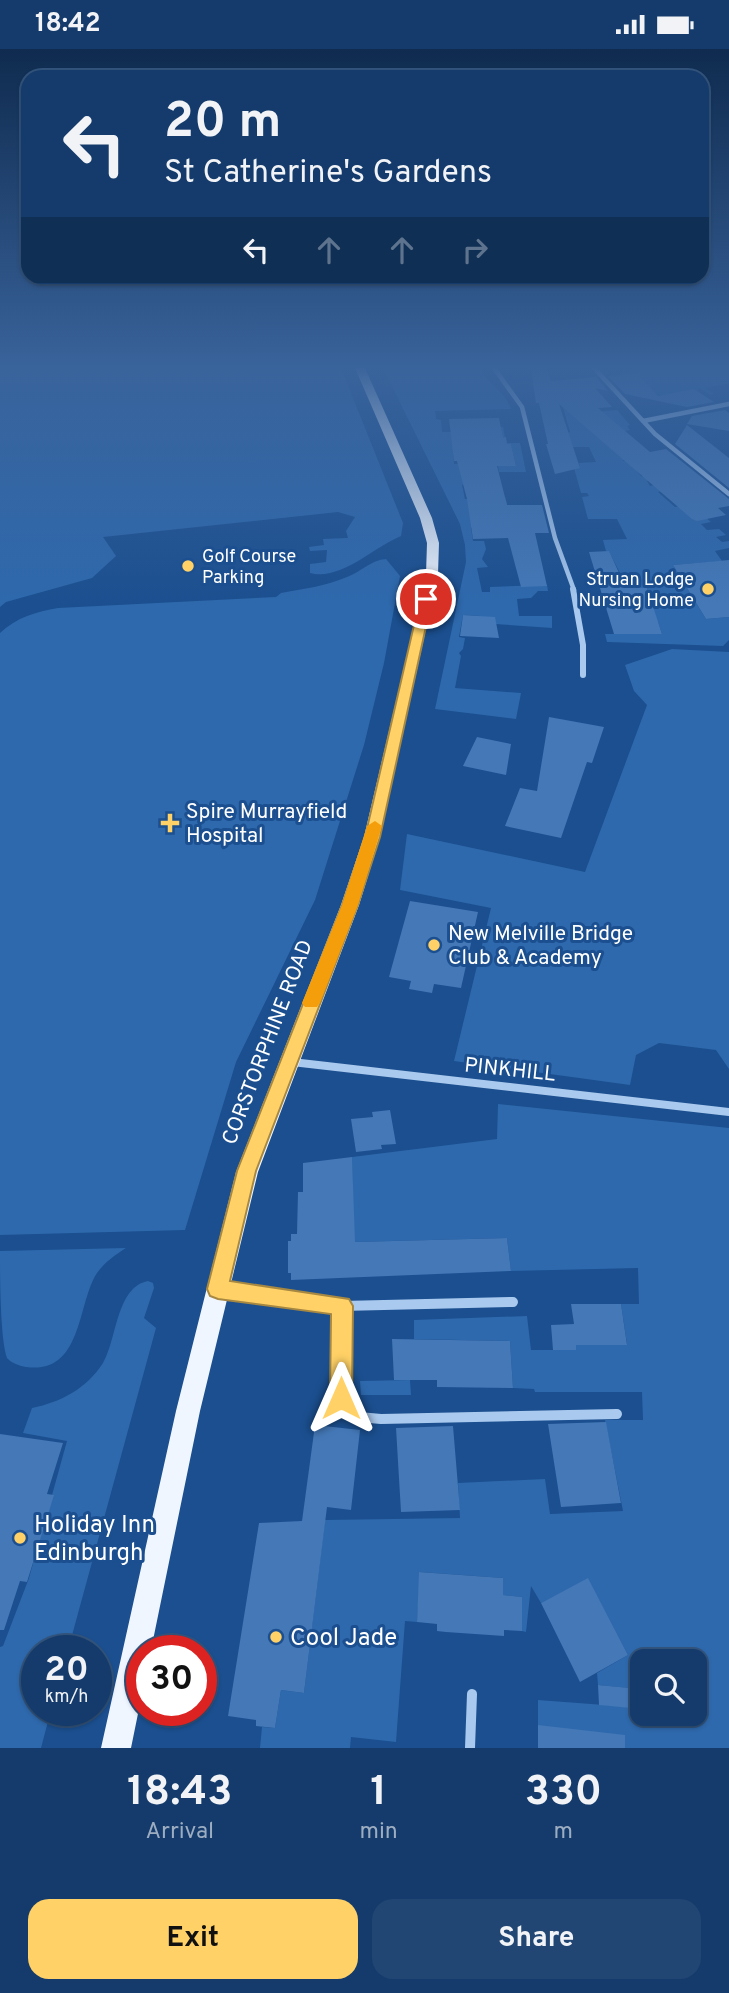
<!DOCTYPE html>
<style>
:root{--surface:#143b6b;--page:#214673;--text:#f1f3f6;--muted:#9dadc1;--line:#33557e;--accent:#ffd166}
body{margin:0;font-family:Overpass,sans-serif;background:var(--page);color:var(--text);height:100vh;display:flex;flex-direction:column;font-size:26px;white-space:nowrap}
*{box-sizing:border-box;margin:0}
p{font-size:23px;color:var(--muted)}
.icon{flex:none;width:38px;height:38px;fill:none;stroke:currentColor;stroke-width:2;stroke-linecap:round;stroke-linejoin:round}
.map{position:relative;height:1699px;overflow:hidden}
.drawer{display:flex;flex-direction:column;background:var(--surface);flex:1}
.drawer>*{flex:none}
.hud{position:absolute;left:21px;top:21px;width:688px;height:214px;border-radius:21px;box-shadow:0 2px 5px #0004,0 0 0 2px var(--line);background:#143b6b;color:var(--text);overflow:hidden}
.buttons{position:absolute;left:630px;top:1600px;display:grid;gap:14px}
.buttons a{display:grid;place-items:center;width:77px;height:77px;border-radius:14px;background:var(--surface);box-shadow:0 2px 5px #0004,0 0 0 2px var(--line);font-size:35px}
.speed{position:absolute;left:21px;top:1586px;display:flex;gap:14px;font-size:35px;font-weight:700;text-align:center}
.speed>*{display:grid;place-content:center;width:91px;height:91px;border-radius:50%;background:var(--surface);box-shadow:0 2px 5px #0004,0 0 0 2px var(--line);line-height:1}
.speed small{font-size:18px;font-weight:400}
.speed .limit{border:10px solid #d22;background:#fff;color:#111}
.pin{position:absolute;display:grid;place-items:center;width:60px;height:60px;color:#fff;margin:-30px;border:4px solid #fff;border-radius:50%;box-shadow:0 2px 7px #0007}
.me{position:absolute;width:77px;margin:-38px;rotate:0deg;stroke-linejoin:round;filter:drop-shadow(0 0 5px #0008)}
.turn{display:flex;align-items:center;gap:24px;height:147px;padding:0 28px;font-size:32px}
.turn .icon{width:91px;height:91px;stroke-width:2.5}
.turn b{display:block;font-size:49px;line-height:60px}
.lanes{display:flex;align-items:center;height:66px;padding:0 28px;background:#0003;justify-content:center;gap:35px;direction:ltr}
.lanes .off{opacity:.35}
.eta{display:flex;justify-content:space-evenly;align-items:center;height:119px;text-align:center}
.eta b{font-size:42px;font-weight:700;line-height:49px}
.cta{display:flex;gap:14px;margin-top:auto;padding:14px 28px}
.cta a{flex:1;height:80px;border-radius:21px;background:var(--accent);color:#111;font-size:28px;font-weight:700;line-height:80px;text-align:center}
.cta a+a{background:var(--page);color:var(--text)}
.status{display:flex;justify-content:space-between;align-items:center;height:49px;padding:0 35px;background:var(--surface);direction:ltr}
.status svg{height:19px;fill:currentColor}
.map>svg:first-child{display:block}
.green{fill:#2e69ad;fill-rule:evenodd}
.building{fill:#4478b7}
.lines{fill:none;stroke-linecap:round;stroke-linejoin:round}
.minor-far3{stroke:#a9c9ee;stroke-width:4.5}
.minor-far2{stroke:#a9c9ee;stroke-width:6}
.minor-far1{stroke:#a9c9ee;stroke-width:8}
.minor{stroke:#a9c9ee;stroke-width:10}
.primary{fill:#f0f6ff;fill-rule:evenodd}
.route{fill:#ffd166;stroke:#a68842;stroke-width:2}
.slow{fill:#f59e0b}
.poi-dot{fill:#ffd166;stroke:#1b4f8f;stroke-width:2.5}
.labels{text-anchor:middle;stroke-width:6;stroke-linejoin:round;paint-order:stroke}
.far-poi-label{font-size:18px;fill:#fff;stroke:#1b4f8f;text-anchor:start}
.poi-label{font-size:21px;fill:#fff;stroke:#1b4f8f;text-anchor:start}
.street-label{font-size:21px;fill:#fff;stroke:#1b4f8f}
.near-poi-label{font-size:24px;fill:#fff;stroke:#1b4f8f;text-anchor:start}
</style>
<div class="status"><b>18:42</b><svg viewBox="0 0 49 12"><path d="M0 12V9h3v3zM5 12V6h3v6zM10 12V3h3v9zM15 12V0h3v12zM26 1h20v11H26zM47 4h2v5h-2z"/></svg></div>
<div class="map">
<svg width="729" height="1699" viewBox="0 0 729 1699">
<rect width="100%" height="100%" fill="#1b4f8f"/>
<path class="green" d="M0,319H341L403,474L401,487C372,499 341,532 310,524V515L326,513L327,501L310,502L309,498L324,496L323,490L348,489L346,482L355,468L338,463L103,488L116,507L92,529L6,553L0,558Z
M383,319H482V324C491,336 507,346 511,360L435,362L436,370L441,371L442,383H455V379L503,378L505,389H492L493,394H520L526,423H499L498,417H516L511,395H494L453,403L454,415H464L460,423L467,435L462,436L465,450L505,448L507,455L471,479L473,492H484L486,500L482,510L488,518L477,519L482,543H490V538L547,536L548,542H538L531,549L517,550L519,567H552V579L480,574V567L463,566L459,588L465,589L463,600L459,604L461,607L455,639L521,644L516,670L435,660L466,513L465,496L460,475Z
M633,319H729V334L706,339L714,345L710,346L699,339H697L699,341L672,347L627,342L654,339L633,338L620,324L635,323Z
M563,358L592,363L617,361L630,376L627,377L630,381L614,384L626,410L622,412H628L641,427L659,429L647,432L650,437L659,435L671,440L658,443L675,458L690,455L711,473L701,475L707,481L719,480L726,486L716,488L722,493L729,492V499L715,502L722,512L673,516L706,570L729,568V591L723,597L607,593L605,585H662L658,573H638L614,553H604L631,551L649,543L647,539H628L609,503L606,502L603,491L627,490L617,470H588L582,448L589,447L587,444H581L574,419H580L579,414L596,413L589,398H568L564,384L570,383Z
M386,510L400,527L384,614L364,696L315,851L236,1013L185,1181L0,1186V584C17,568 36,563 58,559L276,548L281,544C303,540 326,537 347,528C361,523 371,511 386,510Z
M672,600L729,603V1020L716,1001L659,994L636,1006L630,1036L454,1012L491,859L400,841L407,785L585,823L647,656L634,642L625,616Z
M498,1055L729,1079V1699H598L538,1676V1651L631,1658L629,1639L598,1636L597,1624L628,1606L588,1530L541,1554L531,1537L526,1583L522,1582V1548L503,1546V1529L420,1523L417,1573L405,1572L396,1693L351,1688L350,1699H260L262,1678L275,1679L281,1641L304,1644L325,1471L460,1469L458,1434L545,1430L550,1465L623,1462L605,1371H643L642,1343H535L534,1340L513,1339L510,1292L414,1290V1271L527,1267L531,1301H576V1296L627,1295L621,1255H639L638,1219L511,1222L507,1189L353,1193L352,1108L497,1090ZM642,1612H695V1664H642Z
M126,1199C115,1206 105,1213 97,1224C77,1254 83,1326 26,1318C20,1317 11,1314 7,1309C0,1289 0,1227 0,1202Z
M148,1232L153,1234L154,1239L144,1269L156,1279L68,1601H37V1661H51L41,1699H0V1598L3,1597L29,1529L67,1392L23,1384L32,1359C61,1353 86,1340 103,1314C117,1291 116,1238 148,1232Z
M410,1331L411,1346H361L360,1332Z"/>
<path class="building" d="M531,319H546L551,332L596,328L608,342L595,339L612,358L598,359L650,403L666,400L729,450V457L718,459L726,466L697,472L692,470L559,355L580,419L555,425L546,395H548L539,354H536Z
M638,325L658,347L694,340L714,353L687,358L625,345L608,327Z
M725,361L729,364V382L687,375L692,367Z
M499,369L503,389L506,388L507,395H511L516,417H497L507,456H542L549,484H535L547,537L521,538L508,489L473,490L467,450L457,412H454L449,370Z
M687,376L729,409V439L675,395Z
M609,502L620,526H624L628,539H647L662,585H614L589,503Z
M729,511V568L706,570L673,516Z
M463,566L495,568L499,589L460,587Z
M549,668L604,678L592,714L587,713L561,789L505,777L520,739L537,742Z
M477,688L511,695L506,726L463,717Z
M410,852L478,863L461,939L434,935L432,944L409,940L411,932L389,928Z
M390,1061L396,1095L381,1096L382,1100L356,1103L351,1070L373,1068L372,1063Z
M352,1108L355,1193L507,1189L511,1222L291,1231V1224H288V1192H291V1185H297L298,1143H303V1114Z
M571,1255H621L627,1296H576V1301H553L551,1276L574,1275Z
M392,1290L510,1292L513,1339L437,1338V1331H394Z
M606,1373L621,1454L561,1458L548,1375Z
M315,1376L360,1381L351,1461L327,1458L304,1644L281,1641L275,1679L256,1677V1671L228,1667L259,1474L302,1472Z
M453,1377L460,1461L401,1463L396,1379Z
M0,1385L63,1394L47,1445L54,1446L27,1533L20,1532L4,1581H0Z
M419,1523L503,1529V1546L522,1548V1582L504,1581V1587L446,1583L437,1582V1575L417,1573Z
M588,1529L628,1606L580,1633L541,1554Z
M598,1636L630,1639L631,1659L599,1656Z
M538,1676L625,1686V1699H538Z"/>
<g class="lines">
<path class="minor-far3" d="M494,319L522,358L555,489L574,541
M594,319L655,385L729,445
M643,372L729,355"/>
<path class="minor-far2" d="M573,540L583,596V626"/>
<path class="minor-far1" d="M292,1013L729,1063"/>
<path class="minor" d="M222,1241L342,1257L513,1253
M342,1257L340,1329L344,1355L348,1363L359,1368L381,1370L617,1365
M470,1699L472,1645"/>
<path class="primary" d="M355,319H365L432,469L439,494L438,525L380,788L359,856L258,1123L200,1362L151,1601H142V1645L131,1699H101L176,1362L236,1123L341,856L364,788L426,525L427,494L420,469Z"/>
</g>
<linearGradient id="sky" x2="0" y2="1"><stop stop-color="#0f2b4f"/><stop offset="0.57" stop-color="#39639b"/><stop offset="1" stop-color="#39639b" stop-opacity="0"/></linearGradient>
<rect width="729" height="557" fill="url(#sky)"/>
<path class="route" d="M426,546L432,550L380,788L358,856L256,1122L230,1232L349,1250L353,1257L352,1349L349,1357L341,1360L333,1357L330,1349L331,1265L218,1250L210,1247L207,1240L237,1122L342,856L365,788L420,550Z"/>
<path class="slow" d="M375,772L382,777L358,856L320,954L317,958H305L302,954L342,856L367,777Z"/>
<g class="poi-dot">
<circle cx="188" cy="517" r="7"/>
<circle cx="708" cy="540" r="7"/>
<path d="M166.5 763.5h7v7h7v7h-7v7h-7v-7h-7v-7h7z"/>
<circle cx="434" cy="896" r="7"/>
<circle cx="20" cy="1489" r="7"/>
<circle cx="276" cy="1588" r="7"/>
</g>
<g class="labels">
<g class="far-poi-label">
<text x="202" y="513">Golf Course<tspan x="202" dy="21">Parking</tspan></text>
<text x="694" y="536" text-anchor="end">Struan Lodge<tspan x="694" dy="21">Nursing Home</tspan></text>
</g>
<g class="poi-label">
<text x="186" y="769">Spire Murrayfield<tspan x="186" dy="24">Hospital</tspan></text>
<text x="448" y="891">New Melville Bridge<tspan x="448" dy="24">Club &amp; Academy</tspan></text>
</g>
<g class="street-label">
<text transform="translate(267 993) rotate(-69)" y="7">CORSTORPHINE ROAD</text>
<text transform="translate(510 1020) rotate(6)" y="7">PINKHILL</text>
</g>
<g class="near-poi-label">
<text x="34" y="1483">Holiday Inn<tspan x="34" dy="28">Edinburgh</tspan></text>
<text x="290" y="1596">Cool Jade</text>
</g>
</g>
</svg>
<div class="buttons">
<a><svg class="icon" aria-label="search" viewBox="0 0 24 24"><circle cx="10" cy="10" r="6"/><path d="M15 15l6 6"/></svg></a>
</div>
<div class="speed"><div>20<small>km/h</small></div><div class="limit">30</div></div>
<div class="pin" style="left:426px;top:550px;background:#d93025"><svg class="icon" aria-label="arrive" viewBox="0 0 24 24"><path d="M6 21V4h12l-3 4 3 4H6"/></svg></div>
<svg class="me" style="left:341px;top:1349px" viewBox="-20 -20 40 40"><path d="M0-17L14 15 0 8-14 15z" fill="#ffd166" stroke="#fff" stroke-width="4"/></svg>
<div class="hud">
<div class="turn"><svg class="icon" aria-label="left" viewBox="0 0 24 24"><path d="M17 20v-9H6M10 6l-5 5 5 5"/></svg><div><b>20 m</b>St Catherine's Gardens</div></div>
<div class="lanes"><svg class="icon" aria-label="left" viewBox="0 0 24 24"><path d="M17 20v-9H6M10 6l-5 5 5 5"/></svg><svg class="icon off" aria-label="ahead" viewBox="0 0 24 24"><path d="M12 20V5M6 11l6-6 6 6"/></svg><svg class="icon off" aria-label="ahead" viewBox="0 0 24 24"><path d="M12 20V5M6 11l6-6 6 6"/></svg><svg class="icon off" aria-label="right" viewBox="0 0 24 24"><path d="M7 20v-9h11M14 6l5 5-5 5"/></svg></div>
</div>
</div>
<section class="drawer">
<div class="eta">
<div><b>18:43</b><p>Arrival</p></div>
<div><b>1</b><p>min</p></div>
<div><b>330</b><p>m</p></div>
</div>
<div class="cta"><a>Exit</a><a>Share</a></div>
</section>
